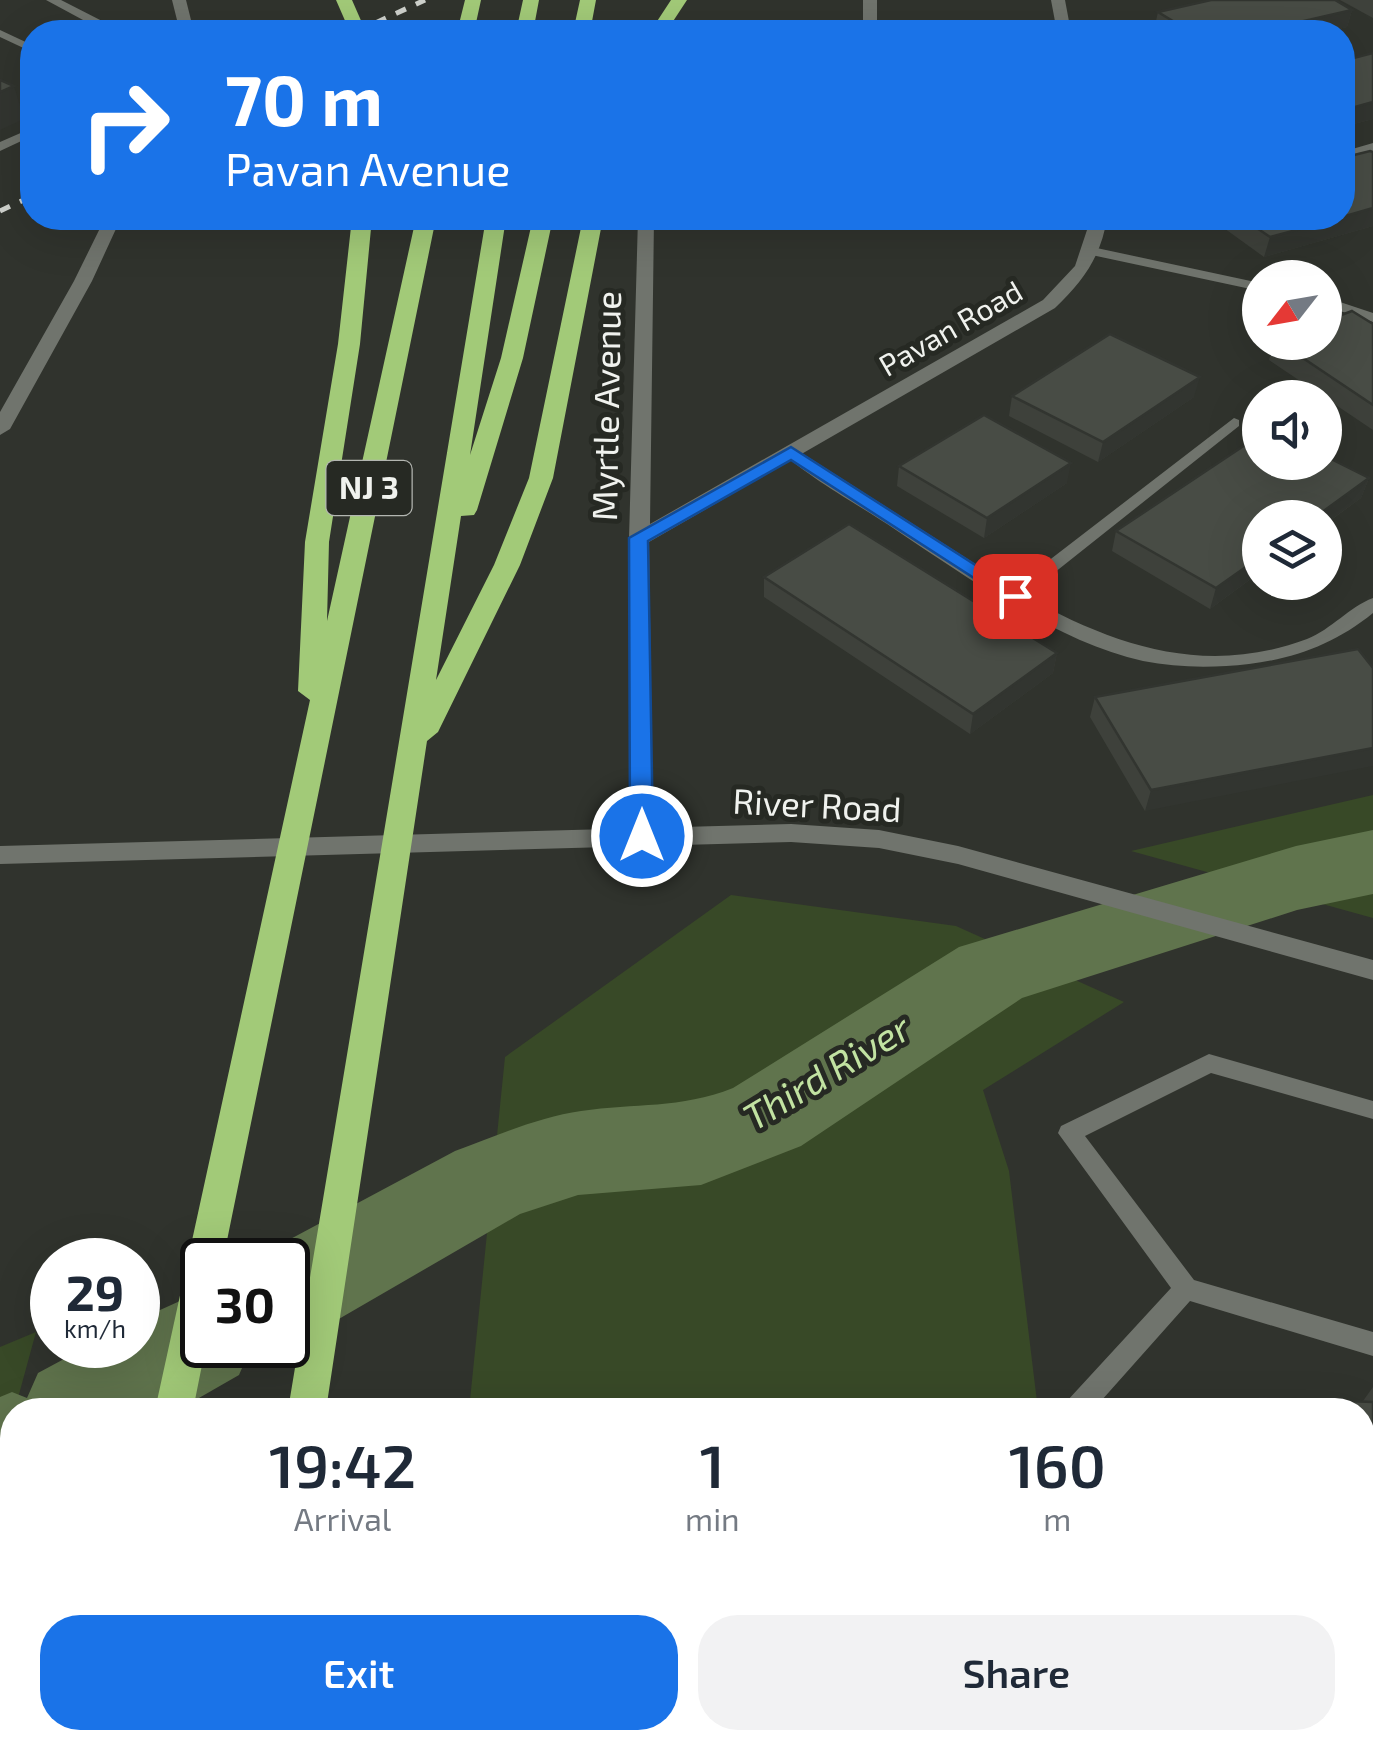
<!DOCTYPE html>
<style>
:root{--surface:#fff;--page:#f2f2f3;--text:#1f2937;--muted:#747a83;--accent:#1a73e8}
body{margin:0;font-family:"Exo 2",sans-serif;background:var(--page);color:var(--text);height:100vh;display:flex;flex-direction:column;font-size:38px;white-space:nowrap}
*{box-sizing:border-box;margin:0}
p{font-size:32px;color:var(--muted)}
.icon{flex:none;width:55px;height:55px;fill:none;stroke:currentColor;stroke-width:2;stroke-linecap:round;stroke-linejoin:round}
.map{position:relative;flex:1;overflow:hidden}
.details{position:absolute;left:0px;top:1398px;width:1375px;height:352px;display:flex;flex-direction:column;background:var(--surface);border-radius:40px 40px 0 0;box-shadow:0 10px 40px #0002}
.details>*{flex:none}
.top-card{position:absolute;left:20px;top:20px;width:1335px;height:210px;border-radius:40px;box-shadow:0 10px 40px #0002;background:#1a73e8;color:#fff;overflow:hidden}
.needle{width:65px;rotate:239deg}
.tools{position:absolute;left:1242px;top:260px;display:grid;gap:20px}
.tools a{display:grid;place-items:center;width:100px;height:100px;border-radius:50%;background:var(--surface);box-shadow:0 10px 40px #0002;font-size:50px}
.speed{position:absolute;left:30px;top:1238px;display:flex;gap:20px;font-size:50px;font-weight:700;text-align:center}
.speed>*{display:grid;place-content:center;width:130px;height:130px;border-radius:50%;background:var(--surface);box-shadow:0 10px 40px #0002;line-height:1}
.speed small{font-size:25px;font-weight:400}
.speed .limit{border:5px solid #111;border-radius:15px;background:#fff;color:#111}
.pin{position:absolute;display:grid;place-items:center;width:85px;height:85px;color:#fff;margin:-42px;border-radius:20px;box-shadow:0 5px 15px #0006}
.me{position:absolute;width:110px;margin:-55px;rotate:0deg;stroke-linejoin:round;filter:drop-shadow(0 0 8px #0008)}
.turn{display:flex;align-items:center;gap:35px;height:210px;padding:0 40px;font-size:45px}
.turn .icon{width:130px;height:130px;stroke-width:2.5}
.turn b{display:block;font-size:70px;line-height:85px}
.eta{display:flex;justify-content:space-evenly;align-items:center;height:170px;text-align:center}
.eta b{font-size:60px;font-weight:600;line-height:70px}
.primary-button{display:flex;gap:20px;margin-top:auto;padding:20px 40px}
.primary-button a{flex:1;height:115px;border-radius:40px;background:var(--accent);color:#fff;font-size:40px;font-weight:600;line-height:115px;text-align:center}
.primary-button a+a{background:var(--page);color:var(--text)}
.map>svg:first-child{display:block}
.green{fill:#384927}
.lines{fill:none;stroke-linecap:round;stroke-linejoin:round}
.river{fill:#60744d;fill-rule:evenodd}
.lane{fill:#70746d;fill-rule:evenodd}
.street{fill:#70746d;fill-rule:evenodd}
.secondary{fill:#70746d;fill-rule:evenodd}
.highway{fill:#a2ca78;fill-rule:evenodd}
.rail{stroke:#ced1cc;stroke-width:5;stroke-dasharray:11 11;stroke-linecap:butt}
.wall{fill:#3e413b}
.shaded-wall{fill:#323530}
.building{fill:#484c45;stroke:#323530;stroke-width:2.5}
.route{fill:#1a73e8;stroke:#114b97;stroke-width:2.5}
.labels{text-anchor:middle;stroke-width:10;stroke-linejoin:round;paint-order:stroke}
.far-street-label{font-size:30px;fill:#f0f2ee;stroke:#262923}
.shield{fill:#262923;stroke:#b3b6b1;stroke-width:2.5}
.shield-label{font-size:32px;font-weight:bold;fill:#f0f2ee}
.street-label{font-size:35px;fill:#f0f2ee;stroke:#262923}
.water-label{font-size:38px;font-style:italic;fill:#c2e3a2;stroke:#262923}
</style>
<div class="map">
<svg width="1373" height="1748" viewBox="0 0 1373 1748">
<rect width="100%" height="100%" fill="#30332d"/>
<path class="green" d="M1373,795V918L1131,851Z
M731,895L956,926L1124,1002L983,1090L1009,1171L1038,1410H469L505,1057Z
M36,1332L0,1464V1347Z"/>
<g class="lines">
<path class="river" d="M1373,830V894L1297,910L1022,998L801,1146L701,1185L578,1195L520,1214L325,1327L288,1340V1260H251L455,1151C495,1136 539,1117 581,1111C635,1103 680,1109 733,1088L959,947L1296,846Z
M202,1291V1345H252L239,1375L178,1410H12V1503L0,1508V1397L12,1392L27,1398L38,1373L90,1345H138V1320Z"/>
<path class="lane" d="M46,0H61L106,23L108,32H97L96,27Z
M0,30L32,45V52L0,37Z
M32,128V136L0,151V142Z
M1373,143V151L1342,160V152Z
M1092,247L1260,283V291L1087,254V248Z
M1325,297L1373,313V322L1325,306Z
M1234,418L1239,420V426L1025,596C1115,646 1205,677 1307,639C1332,629 1349,607 1373,598V613C1336,643 1297,658 1249,664C1214,668 1178,668 1143,661C1058,642 968,578 896,530C864,508 809,478 783,453L791,448L797,450L1013,588Z
M1209,1054L1373,1101V1119L1211,1073L1085,1136L1194,1280L1373,1332V1356L1190,1301L1093,1410H1063L1067,1401L1171,1288L1058,1133L1061,1126Z
M565,1738H593V1748H565Z
M1056,1738H1084L1085,1748H1057Z"/>
<path class="street" d="M863,0H877V32H863Z
M1051,0H1065L1071,32H1057Z
M638,218H654L650,524L1043,300L1075,266L1091,218H1107C1101,257 1083,281 1055,308L649,542L653,836L650,842H632L629,836V539Z"/>
<path class="secondary" d="M172,0H186L194,32H180Z
M105,218H121L92,281L10,429L0,435V412L74,281Z
M791,824L879,830L958,846L1373,960V980L958,864L879,848L791,842L0,864V846Z"/>
<path class="highway" d="M336,0H352L366,32H350Z
M465,0H481L474,32H457Z
M523,0H539L533,32H516Z
M580,0H596L590,32H573Z
M671,0H687L666,32H650Z
M352,218H372L360,344L329,542L327,621L416,218H436L223,1260H202V1345H206L193,1410H155L310,700L298,691L305,542L338,344Z
M486,218H506L470,455L501,358L533,218H553L523,358L477,510L474,515L461,516L436,680L494,565L529,478L583,218H603L553,478L520,565L438,732L427,741L326,1410H288Z
M83,1738H127L124,1748H80Z
M234,1738H278L276,1748H232Z"/>
<path class="rail" d="M356,32L425,0
M0,211L32,196"/>
</g>
<path class="wall" d="M1340,0H1373V18Z
M1352,10L1347,27L1326,32H1159L1154,30L1158,12Z
M1373,53V119L1350,125L1342,121V61Z
M1373,152V226L1264,257L1210,218H1342Z
M1373,324V430L1269,360L1274,342H1325Z
M1012,396L1194,397L1098,462L1009,416Z
M899,466L1067,483L984,538L897,486Z
M1369,478L1361,498L1210,609L1112,551L1116,531Z
M764,577L1057,653L1053,673L970,734L764,597Z
M1358,649L1145,811L1090,717L1095,697Z
M1373,1387V1497L1365,1494L1373,1748H1192L1190,1738H1362V1410H1252L1260,1398L1363,1401Z"/>
<path class="shaded-wall" d="M1352,10L1347,27L1326,32H1256Z
M14,86L24,119L0,130V92Z
M1373,102V119L1350,125L1355,107Z
M1373,208V226L1264,257L1270,237Z
M1200,377L1194,397L1098,462L1103,442Z
M1071,463L1067,483L984,538L987,518Z
M1369,478L1361,498L1325,524V518H1314Z
M1260,557V572L1210,609L1216,588Z
M1057,653L1053,673L970,734L973,714Z
M1373,748V766L1145,811L1151,790Z"/>
<path class="building" d="M1211,0H1335L1352,10L1256,32H1191L1158,12Z
M1373,53V102L1355,107L1342,100V61Z
M0,80L14,86L0,92Z
M1370,151L1373,152V208L1342,217V158Z
M1242,218H1341L1270,237Z
M1352,311L1373,324V405L1279,342H1325V321Z
M1110,334L1200,377L1103,442L1012,396Z
M984,415L1071,463L987,518L899,466Z
M1260,435V462H1325V456L1369,478L1314,518H1260V557L1216,588L1116,531Z
M849,524L1057,653L973,714L764,577Z
M1358,649L1373,668V748L1151,790L1095,697Z
M1260,1398L1373,1402V1451L1362,1450V1410H1263Z
M1362,1485L1373,1527V1748H1221L1219,1738H1362Z"/>
<path class="route" d="M791,447L1024,596L1022,600H1008L791,460L648,541L653,836L642,844L634,842L630,836L629,538Z"/>
<g class="labels">
<g class="far-street-label">
<text transform="translate(951 329) rotate(-30)" y="10">Pavan Road</text>
</g>
<rect class="shield" x="326.5" y="461" width="85" height="54" rx="8"/>
<g class="shield-label">
<text x="369" y="499">NJ 3</text>
</g>
<g class="street-label">
<text transform="translate(607 406) rotate(-89)" y="12">Myrtle Avenue</text>
<text transform="translate(817 806) rotate(3)" y="12">River Road</text>
</g>
<g class="water-label">
<text transform="translate(827 1073) rotate(-31)" y="13">Third River</text>
</g>
</g>
</svg>
<div class="tools">
<a><svg class="needle" viewBox="-14 -14 28 28"><path d="M0-13l5 13h-10z" fill="#e53935"/><path d="M0 13l5-13h-10z" fill="#747a83"/></svg></a>
<a><svg class="icon" aria-label="sound" viewBox="0 0 24 24"><path d="M4 9h4l5-4v14l-5-4H4zM17 9q2 3 0 6"/></svg></a>
<a><svg class="icon" aria-label="layers" viewBox="0 0 24 24"><path d="M12 4l9 5-9 5-9-5zM3 14l9 5 9-5"/></svg></a>
</div>
<div class="speed"><div>29<small>km/h</small></div><div class="limit">30</div></div>
<div class="pin" style="left:1015px;top:596px;background:#d93025"><svg class="icon" aria-label="arrive" viewBox="0 0 24 24"><path d="M6 21V4h12l-3 4 3 4H6"/></svg></div>
<svg class="me" style="left:642px;top:836px" viewBox="-20 -20 40 40"><circle r="17" fill="#1a73e8" stroke="#fff" stroke-width="3"/><path d="M0-11L8 9 0 5-8 9z" fill="#fff"/></svg>
<div class="top-card">
<div class="turn"><svg class="icon" aria-label="right" viewBox="0 0 24 24"><path d="M7 20v-9h11M14 6l5 5-5 5"/></svg><div><b>70 m</b>Pavan Avenue</div></div>
</div>
<section class="details">
<div class="eta">
<div><b>19:42</b><p>Arrival</p></div>
<div><b>1</b><p>min</p></div>
<div><b>160</b><p>m</p></div>
</div>
<div class="primary-button"><a>Exit</a><a>Share</a></div>
</section>
</div>
